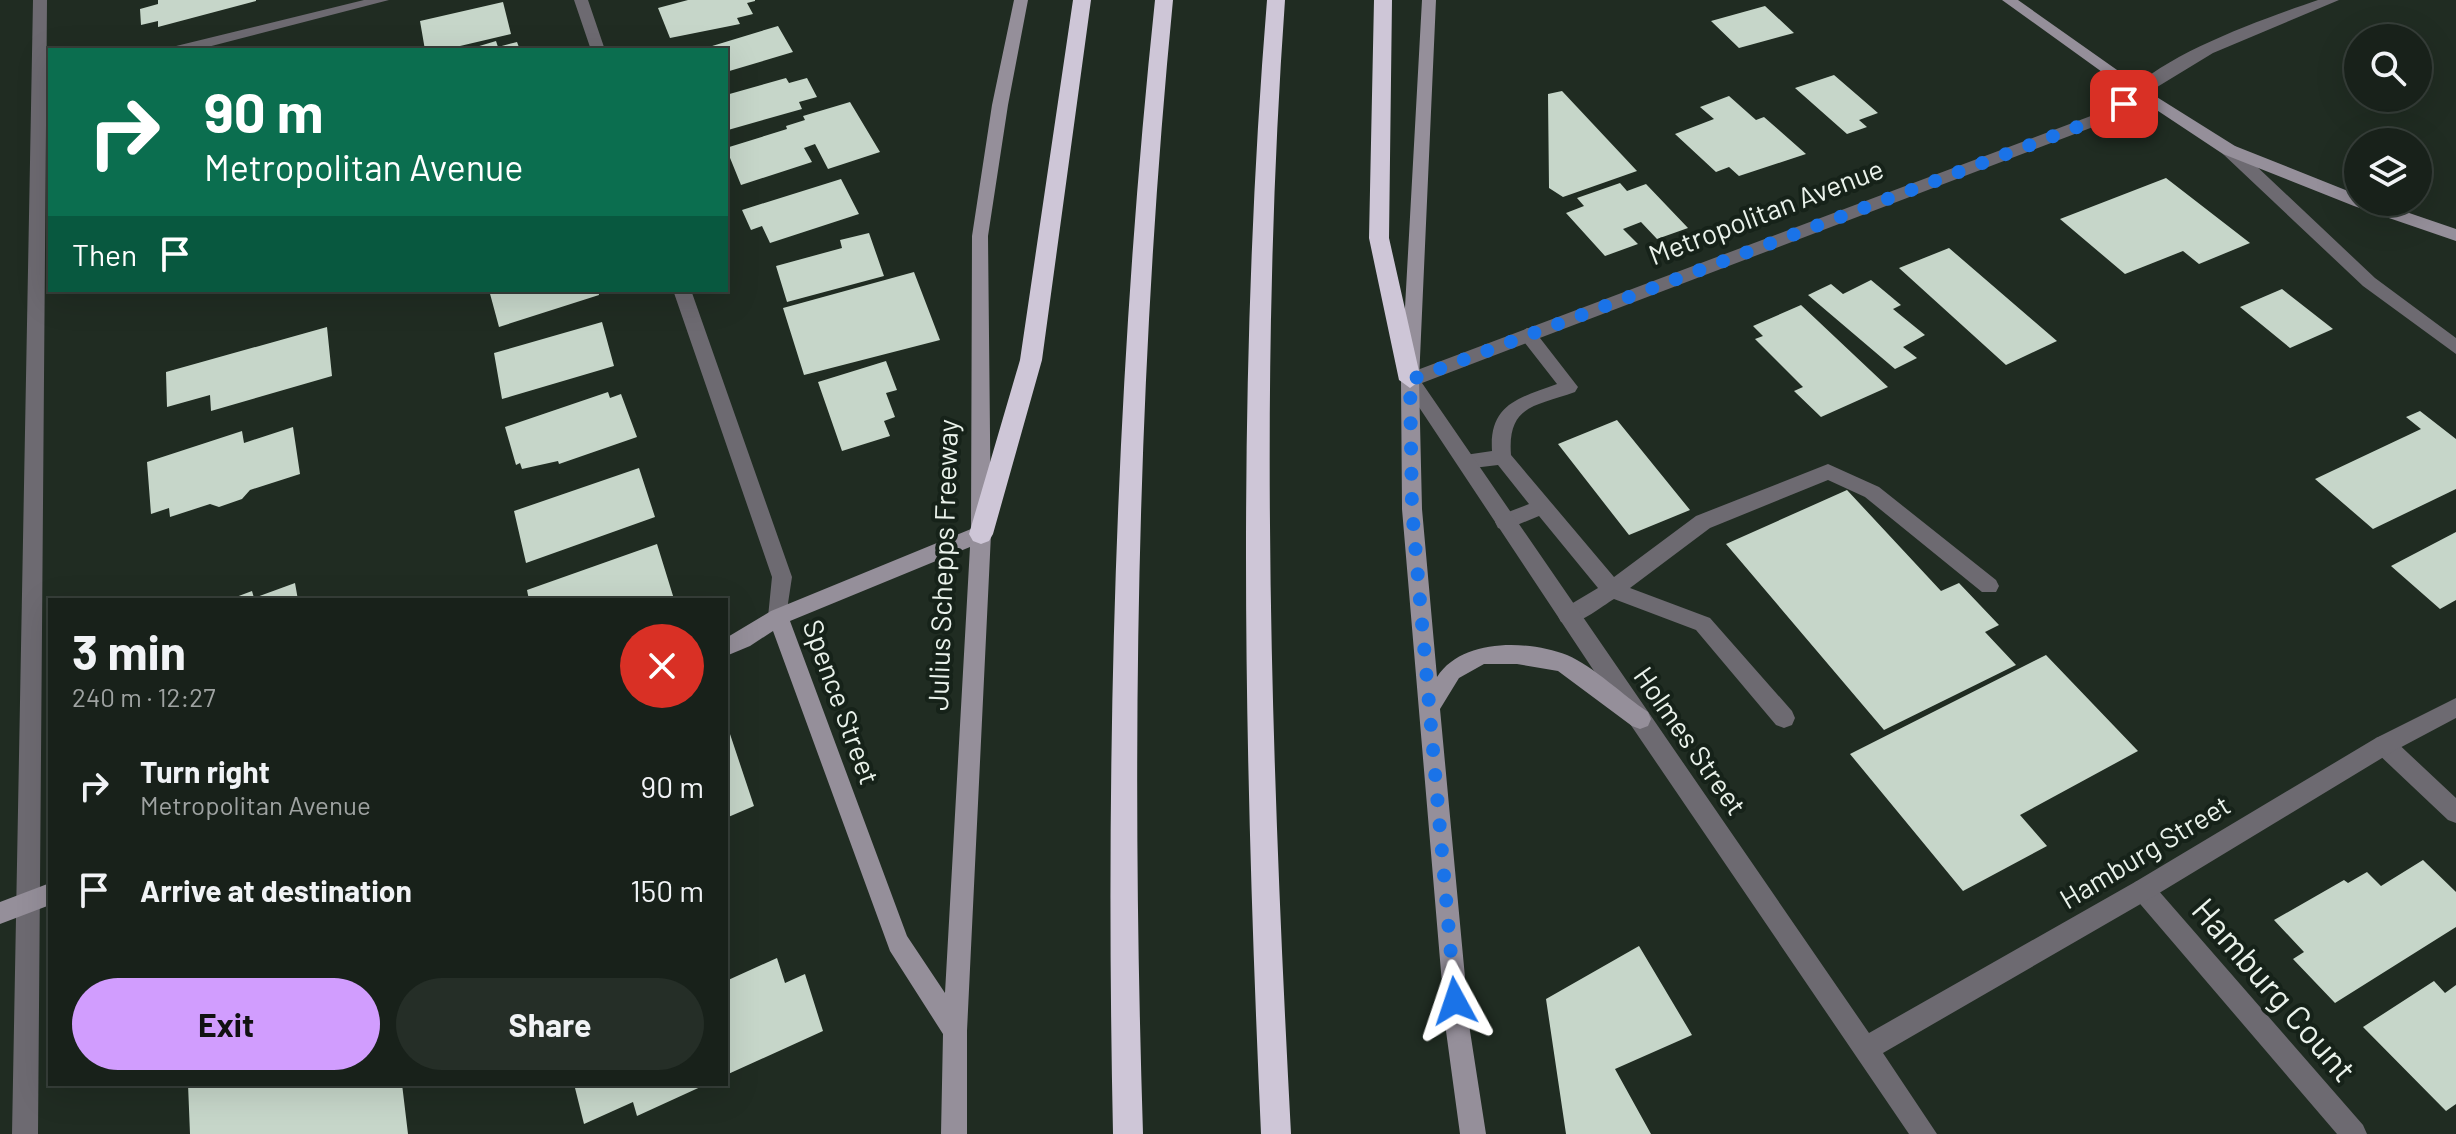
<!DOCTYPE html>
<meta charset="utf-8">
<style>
:root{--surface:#18211a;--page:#252e27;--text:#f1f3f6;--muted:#9fa3a2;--line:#363e39;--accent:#d19dfe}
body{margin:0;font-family:Barlow,sans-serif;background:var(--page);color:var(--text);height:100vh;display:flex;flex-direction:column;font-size:30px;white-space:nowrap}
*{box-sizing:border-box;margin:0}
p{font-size:26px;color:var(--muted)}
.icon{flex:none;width:44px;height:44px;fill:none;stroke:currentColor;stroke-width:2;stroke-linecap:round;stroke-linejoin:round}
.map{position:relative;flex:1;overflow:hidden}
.details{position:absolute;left:48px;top:598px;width:680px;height:488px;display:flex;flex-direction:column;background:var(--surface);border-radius:0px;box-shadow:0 8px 32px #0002,0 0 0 2px var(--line)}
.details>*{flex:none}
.hud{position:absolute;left:48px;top:48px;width:680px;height:244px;border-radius:0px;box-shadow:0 8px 32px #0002,0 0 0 2px var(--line);background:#0b6e4f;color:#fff;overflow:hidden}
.buttons{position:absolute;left:2344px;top:24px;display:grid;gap:16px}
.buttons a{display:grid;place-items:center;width:88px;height:88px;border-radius:50%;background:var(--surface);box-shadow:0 8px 32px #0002,0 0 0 2px var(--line);font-size:40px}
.pin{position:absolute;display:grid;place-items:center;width:68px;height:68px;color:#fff;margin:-34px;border-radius:16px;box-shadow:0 4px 12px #0006}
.me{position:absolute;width:88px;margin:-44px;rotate:355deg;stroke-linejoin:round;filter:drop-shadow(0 0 6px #0008)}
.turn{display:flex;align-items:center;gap:28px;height:168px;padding:0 24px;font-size:36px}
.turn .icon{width:104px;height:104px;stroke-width:2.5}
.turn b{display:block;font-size:56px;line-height:68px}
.then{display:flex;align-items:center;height:76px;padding:0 24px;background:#0003;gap:16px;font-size:30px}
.round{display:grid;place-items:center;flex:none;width:84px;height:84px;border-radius:42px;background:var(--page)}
.summary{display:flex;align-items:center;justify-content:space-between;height:136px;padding:0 24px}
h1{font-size:48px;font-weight:700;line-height:60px}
.button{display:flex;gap:16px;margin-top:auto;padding:16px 24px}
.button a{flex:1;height:92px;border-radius:48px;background:var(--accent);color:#111;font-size:32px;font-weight:700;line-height:92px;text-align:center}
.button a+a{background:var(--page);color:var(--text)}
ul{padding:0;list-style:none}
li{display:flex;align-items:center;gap:24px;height:104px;padding:0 24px}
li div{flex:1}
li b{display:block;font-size:30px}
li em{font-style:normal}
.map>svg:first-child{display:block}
.building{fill:#c6d6c9}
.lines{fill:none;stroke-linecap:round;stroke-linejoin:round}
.lane{fill:#6d6a71;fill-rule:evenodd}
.street{fill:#6d6a71;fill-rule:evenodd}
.secondary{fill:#958f9a;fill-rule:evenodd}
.highway{fill:#cec6d7;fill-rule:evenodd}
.route{stroke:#1a73e8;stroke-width:14;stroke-dasharray:0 25.2}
.labels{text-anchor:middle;stroke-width:8;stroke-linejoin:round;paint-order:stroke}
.street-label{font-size:28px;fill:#eaf2eb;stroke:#162219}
.near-street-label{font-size:34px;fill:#eaf2eb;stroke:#162219}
</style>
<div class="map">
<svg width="2456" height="1134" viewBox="0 0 2456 1134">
<rect width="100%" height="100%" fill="#202c22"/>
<path class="building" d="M158,0H256V1L158,27V21L141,25L140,9L158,4Z
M688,0H755V1L747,3L753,14L737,18L740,24L670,38L658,8Z
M503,2L511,34L443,50H425L420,21Z
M1765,6L1794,33L1739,48L1711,21Z
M778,26L793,52L726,72V50H699Z
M496,41L498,47L517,42L520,50H466Z
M1834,75L1878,113L1859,120L1867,127L1847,134L1795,88Z
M786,78L789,83L807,78L817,97L799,102L802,109L728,130L726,95Z
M1562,91L1637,171L1563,197L1549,188L1548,94Z
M1729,96L1756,120L1764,117L1806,154L1739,176L1729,167L1716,172L1675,134L1714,119L1700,107Z
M850,102L880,152L828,169L815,144L804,148L812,162L741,185L726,148L787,129L786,126L805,120L803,116Z
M2166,178L2250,243L2199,264L2183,251L2125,274L2060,219Z
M841,179L859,214L770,243L762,226L751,230L742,210Z
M1620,183L1627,191L1646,184L1688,228L1657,239L1641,222L1623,229L1638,244L1605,256L1566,213L1584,206L1577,198Z
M869,233L884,276L787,302L776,266L842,248L840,240Z
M1949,248L2057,341L2006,365L1899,268Z
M914,272L940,340L804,375L783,308Z
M1871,280L1901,305L1893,309L1925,335L1903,347L1917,358L1895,369L1808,295L1831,284L1843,294Z
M2282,289L2333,329L2290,348L2240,307Z
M489,290H598L599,295L499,327Z
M1801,305L1888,387L1821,417L1794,391L1803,387L1755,339L1763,336L1753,326Z
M602,322L614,366L502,399L494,353Z
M327,327L332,376L211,411L210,395L167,407L166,372Z
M886,361L897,390L886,393L895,417L884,421L890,436L842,451L818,382Z
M608,392L610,398L621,394L637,437L559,464L558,461L522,469L520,463L516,465L505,427Z
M2420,411L2456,439V489L2373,529L2315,479L2421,429L2406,417Z
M1617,420L1690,510L1629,535L1558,444Z
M293,427L300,474L250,490L242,499L219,507L210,504L170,517L169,508L151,514L147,462L242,431L244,443Z
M639,468L655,517L526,563L514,511Z
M1847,490L1941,591L1959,583L1999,625L1985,632L2016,665L1884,730L1726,544Z
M2456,532V600L2440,609L2391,566Z
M657,544L674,599L529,600L527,590Z
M295,583L298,600H228L252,591L254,598Z
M2046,655L2138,751L2020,815L2047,846L1963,891L1850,754Z
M726,722L754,806L726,818Z
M2423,860L2456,892V927L2335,1003L2293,959L2304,952L2274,920L2344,880L2348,883L2367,872L2381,886Z
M1639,946L1692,1035L1615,1069L1651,1134H1566L1546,999Z
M777,958L785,983L805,974L823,1031L726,1075V981Z
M2434,981L2445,993L2456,985V1104L2446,1111L2363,1027Z
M188,1084H402L408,1134H190Z
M574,1084H707L637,1116L633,1102L584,1124Z"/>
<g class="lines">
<path class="lane" d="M2318,0H2339L2213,53L2144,95L2139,97L2131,92C2165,53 2269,17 2318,0Z
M1527,328L1533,329L1578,387L1575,392C1536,406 1507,405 1511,455L1614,577L1696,516L1828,464L1879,487L1996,580L1999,586L1996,592H1982L1865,497L1828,480L1710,528L1630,588L1710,618L1792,711L1795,718L1792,725L1784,728L1776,725L1696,630L1614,599C1599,608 1577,628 1561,622L1558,616L1561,610L1598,588L1539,516L1505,530L1498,528L1495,522L1498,516L1529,504L1498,465L1465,469L1456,462L1465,455L1492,451C1489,404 1519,398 1557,384L1518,334Z
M2384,735L2392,738L2456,798V823L2448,820L2376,752L2373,745L2376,738Z
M2143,879L2151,882L2363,1125L2367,1134H2337L2135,898L2131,890L2135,882Z"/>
<path class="street" d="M33,0H47L38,1134H12Z
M364,0H389L196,50H170L172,47Z
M574,0H588L605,50H591Z
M2139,87L2147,92L2144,95L2114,119L1422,383L1869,1033L2135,882L2376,738L2456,698V718L2392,752L2151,898L1883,1053L1937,1134H1909L1592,668L1401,380L1404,375L2104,111Z
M2229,145L2235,146L2375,278L2456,338V354L2363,286L2223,154V146Z
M673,290H691L792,577L785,623L778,626L771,623L768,617L772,577Z"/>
<path class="secondary" d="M1014,0H1028L1008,105L988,236L991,534L967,1031V1134H941L943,1034L890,951L773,631L750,646L726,656V638L771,611L971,529L972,236L992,105ZM970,547L945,993L907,936L790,621Z
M1422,0H1436L1419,380L1422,509L1437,677C1462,638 1528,640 1567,655C1593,666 1624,696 1648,712L1651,719L1648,726L1640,729L1632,726L1558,671L1517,664H1484L1459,678L1440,709L1470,1031L1486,1134H1460L1446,1031L1402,509L1401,380Z
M2002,0H2018L2144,89L2235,146L2358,195V202H2377L2456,229V241L2354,206L2223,154L2134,95Z
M50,883V905L0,924V902Z"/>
<path class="highway" d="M1073,0H1091L1042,360L993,534L989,541L981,544L973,541L969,534L1020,360Z
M1155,0H1173C1136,378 1131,755 1143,1134H1113C1105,754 1115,378 1155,0Z
M1267,0H1285C1258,379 1271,755 1291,1134H1261C1244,755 1236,378 1267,0Z
M1374,0H1392L1389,238L1421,380L1410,388L1399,380L1369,238Z"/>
</g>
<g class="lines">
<path class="route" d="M1455,1001L1412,509L1410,380L2109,115L2124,104"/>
</g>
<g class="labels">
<g class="street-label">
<text transform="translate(1766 212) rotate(-21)" y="10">Metropolitan Avenue</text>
<text transform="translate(943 565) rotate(-88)" y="10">Julius Schepps Freeway</text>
<text transform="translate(841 702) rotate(70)" y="10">Spence Street</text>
<text transform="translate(1690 741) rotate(55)" y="10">Holmes Street</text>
<text transform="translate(2145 852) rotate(-31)" y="10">Hamburg Street</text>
</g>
<g class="near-street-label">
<text transform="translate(2274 990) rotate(49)" y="12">Hamburg Count</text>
</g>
</g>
</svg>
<div class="buttons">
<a><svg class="icon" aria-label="search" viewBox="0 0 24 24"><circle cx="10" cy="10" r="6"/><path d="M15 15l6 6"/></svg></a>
<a><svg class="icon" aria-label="layers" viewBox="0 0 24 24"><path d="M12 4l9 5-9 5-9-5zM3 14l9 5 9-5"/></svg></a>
</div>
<div class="pin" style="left:2124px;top:104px;background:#d93025"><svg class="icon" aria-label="arrive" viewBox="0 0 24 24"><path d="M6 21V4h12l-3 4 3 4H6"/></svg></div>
<svg class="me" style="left:1455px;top:1001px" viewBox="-20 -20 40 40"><path d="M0-17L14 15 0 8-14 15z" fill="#1a73e8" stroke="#fff" stroke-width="4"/></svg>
<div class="hud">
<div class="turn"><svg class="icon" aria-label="right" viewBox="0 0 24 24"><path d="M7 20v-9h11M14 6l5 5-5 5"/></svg><div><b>90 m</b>Metropolitan Avenue</div></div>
<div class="then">Then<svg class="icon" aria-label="arrive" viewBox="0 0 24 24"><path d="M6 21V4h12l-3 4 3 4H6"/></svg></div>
</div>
<section class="details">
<div class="summary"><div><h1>3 min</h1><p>240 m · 12:27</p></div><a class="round" style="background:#d93025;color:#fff"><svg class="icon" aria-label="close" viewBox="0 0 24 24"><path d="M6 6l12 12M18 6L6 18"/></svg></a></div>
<ul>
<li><svg class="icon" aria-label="right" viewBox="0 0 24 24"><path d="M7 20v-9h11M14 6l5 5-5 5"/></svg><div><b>Turn right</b><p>Metropolitan Avenue</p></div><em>90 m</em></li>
<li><svg class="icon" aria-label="arrive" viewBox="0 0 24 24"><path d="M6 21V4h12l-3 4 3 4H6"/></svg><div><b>Arrive at destination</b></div><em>150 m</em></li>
</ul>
<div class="button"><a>Exit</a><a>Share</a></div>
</section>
</div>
